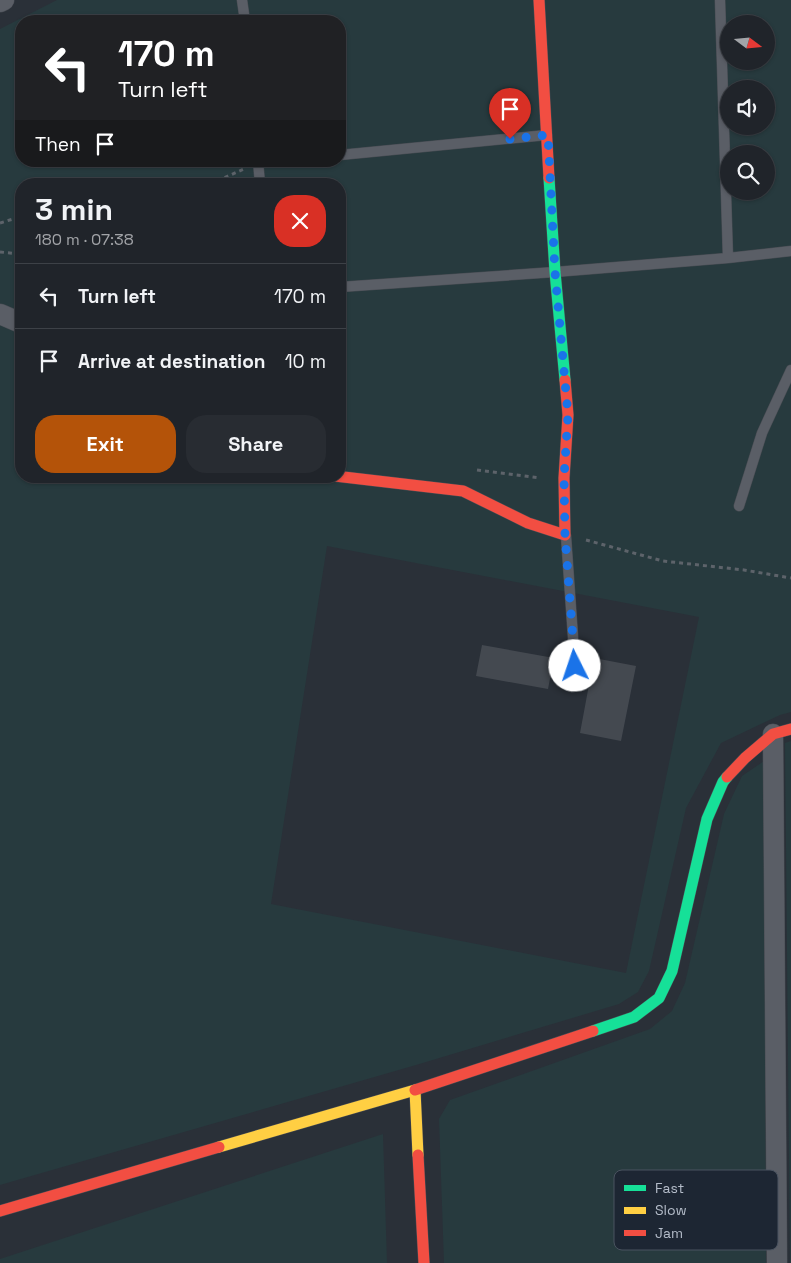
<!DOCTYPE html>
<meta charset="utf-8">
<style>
:root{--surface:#20242a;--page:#282c32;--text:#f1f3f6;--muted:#a2a4a8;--line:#3d4147;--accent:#b45309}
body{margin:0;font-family:"Space Grotesk",sans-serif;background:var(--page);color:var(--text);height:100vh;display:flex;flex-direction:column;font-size:19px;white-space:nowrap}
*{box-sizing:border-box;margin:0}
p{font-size:16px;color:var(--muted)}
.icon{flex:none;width:28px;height:28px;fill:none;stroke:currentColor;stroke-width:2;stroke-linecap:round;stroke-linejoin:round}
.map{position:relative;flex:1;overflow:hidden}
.side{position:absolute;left:15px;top:178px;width:331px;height:305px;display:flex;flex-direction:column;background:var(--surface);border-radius:20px;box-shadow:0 1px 4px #0004,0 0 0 1px var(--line)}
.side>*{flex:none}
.banner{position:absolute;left:15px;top:15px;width:331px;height:152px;border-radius:20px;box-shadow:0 1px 4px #0004,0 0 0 1px var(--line);background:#202124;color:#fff;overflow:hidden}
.needle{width:32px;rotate:106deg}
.buttons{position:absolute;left:720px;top:15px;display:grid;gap:10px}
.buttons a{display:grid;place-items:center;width:55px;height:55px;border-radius:50%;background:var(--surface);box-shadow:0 1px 4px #0004,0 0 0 1px var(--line);font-size:25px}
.pin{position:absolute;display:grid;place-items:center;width:42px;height:42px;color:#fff;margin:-51px -21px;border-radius:50% 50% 50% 0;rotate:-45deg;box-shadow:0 0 5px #0007}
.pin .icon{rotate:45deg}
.me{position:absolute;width:55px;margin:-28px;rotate:356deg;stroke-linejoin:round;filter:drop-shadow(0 0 4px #0008)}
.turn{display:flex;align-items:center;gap:18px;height:105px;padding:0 20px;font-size:22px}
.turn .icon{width:65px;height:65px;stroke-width:2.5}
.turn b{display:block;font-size:35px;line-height:42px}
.then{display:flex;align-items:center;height:48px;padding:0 20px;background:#0003;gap:10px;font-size:19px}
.round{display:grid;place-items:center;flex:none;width:52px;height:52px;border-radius:20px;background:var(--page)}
.headline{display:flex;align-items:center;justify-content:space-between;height:85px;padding:0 20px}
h1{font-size:30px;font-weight:700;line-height:38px}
.cta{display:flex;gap:10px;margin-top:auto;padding:10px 20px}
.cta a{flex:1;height:58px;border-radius:20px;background:var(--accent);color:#fff;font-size:20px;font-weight:700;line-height:58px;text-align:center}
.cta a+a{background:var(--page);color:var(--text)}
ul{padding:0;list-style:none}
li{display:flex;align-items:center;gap:15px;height:65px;padding:0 20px;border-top:1px solid var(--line)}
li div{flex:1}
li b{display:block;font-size:19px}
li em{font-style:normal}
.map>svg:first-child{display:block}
.green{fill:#273a3e;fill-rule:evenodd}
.building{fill:#444950}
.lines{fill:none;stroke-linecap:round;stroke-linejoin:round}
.lane-casing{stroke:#484c53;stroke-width:11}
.street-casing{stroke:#484c53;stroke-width:21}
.fast-casing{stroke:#484c53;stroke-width:12}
.slow-casing{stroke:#484c53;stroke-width:12}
.jam-casing{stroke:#484c53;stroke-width:12}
.path{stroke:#5d636a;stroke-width:3;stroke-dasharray:4 4;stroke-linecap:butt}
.lane{stroke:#5a5e66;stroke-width:10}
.street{stroke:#5a5e66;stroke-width:20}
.fast{stroke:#16e098;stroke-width:11}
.slow{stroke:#ffcf43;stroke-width:11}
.jam{stroke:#f24e42;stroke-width:11}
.route{stroke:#1a73e8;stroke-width:9;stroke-dasharray:0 16.2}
.key{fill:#1d2633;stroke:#4a5360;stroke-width:1}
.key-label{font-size:14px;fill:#b4bcc9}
</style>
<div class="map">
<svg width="791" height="1263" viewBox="0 0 791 1263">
<rect width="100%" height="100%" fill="#2a3038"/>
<path class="green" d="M57,0H791V712L780,715L721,743L686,808L649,971L638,992L619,1004L416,1065L0,1185V29ZM21,21H340V161H21ZM729,24H766V61H729ZM729,89H766V126H729ZM729,154H766V191H729ZM21,184H340V476H21ZM327,546L699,617L626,973L271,904Z
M791,741V1263H790L785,743Z
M764,761L766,1263H444L439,1119L450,1100L650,1029L672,1011L685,983L724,814L742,776Z
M383,1134L387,1263H0V1259Z"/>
<path class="building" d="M482,645L554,658L548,689L476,676Z
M594,658L636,666L621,741L580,733Z"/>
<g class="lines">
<g class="lane-casing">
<path id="lane" d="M242,0L245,21
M720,0L728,258
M340,155L547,135
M258,161L260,184
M259,163L276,161
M340,287L555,272L728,258L791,251
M739,506L762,433L791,370
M566,536L575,666"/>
</g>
<g class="street-casing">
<path id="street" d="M0,2L4,0
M0,314L21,323
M773,734L777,1263"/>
</g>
<g class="fast-casing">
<path id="fast" d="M549,178L555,272L565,380
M593,1031L634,1017L659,998L672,971L707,819L723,782L727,777"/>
</g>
<g class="slow-casing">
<path id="slow" d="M219,1147L415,1090L418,1155"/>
</g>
<g class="jam-casing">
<path id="jam" d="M539,0L549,178
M335,476L463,491L528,523L565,535L564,478L568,415L565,380
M727,777L745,758L773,734L791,729
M415,1090L593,1031
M418,1155L424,1263
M0,1211L219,1147"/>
</g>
<path class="path" d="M210,184L244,169
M0,223L13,219H21
M0,252L21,254
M477,470L540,478
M586,540L663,561L744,570L791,578"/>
<use href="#lane" class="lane"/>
<use href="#street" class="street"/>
<use href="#fast" class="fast"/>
<use href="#slow" class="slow"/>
<use href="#jam" class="jam"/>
</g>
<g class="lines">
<path class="route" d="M510,139L548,135L555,272L568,415L564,478L565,535L575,666"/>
</g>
<rect x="614" y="1170" width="164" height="80" rx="8" class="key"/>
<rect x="624" y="1185" width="22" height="6" fill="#16e098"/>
<rect x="624" y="1207" width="22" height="7" fill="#ffcf43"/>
<rect x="624" y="1230" width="22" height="6" fill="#f24e42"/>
<g class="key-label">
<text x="655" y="1193">Fast</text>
<text x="655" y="1215">Slow</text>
<text x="655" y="1238">Jam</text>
</g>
</svg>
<div class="buttons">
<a><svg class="needle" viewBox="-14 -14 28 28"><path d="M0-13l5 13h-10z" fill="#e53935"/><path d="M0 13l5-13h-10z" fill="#a2a4a8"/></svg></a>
<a><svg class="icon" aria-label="sound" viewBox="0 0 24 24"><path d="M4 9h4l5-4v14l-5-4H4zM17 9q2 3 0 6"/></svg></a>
<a><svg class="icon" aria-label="search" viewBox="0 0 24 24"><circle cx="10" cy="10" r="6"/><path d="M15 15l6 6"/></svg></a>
</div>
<div class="pin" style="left:510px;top:139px;background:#d93025"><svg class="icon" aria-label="arrive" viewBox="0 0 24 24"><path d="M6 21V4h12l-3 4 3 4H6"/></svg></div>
<svg class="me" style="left:575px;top:666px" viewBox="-20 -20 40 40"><circle r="19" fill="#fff"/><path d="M0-13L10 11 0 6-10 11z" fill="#1a73e8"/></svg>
<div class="banner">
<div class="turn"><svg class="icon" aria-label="left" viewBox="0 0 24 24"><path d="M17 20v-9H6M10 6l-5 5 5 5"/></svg><div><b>170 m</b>Turn left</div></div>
<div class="then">Then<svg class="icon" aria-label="arrive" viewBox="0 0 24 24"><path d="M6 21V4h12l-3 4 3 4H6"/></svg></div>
</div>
<section class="side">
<div class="headline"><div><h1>3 min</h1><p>180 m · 07:38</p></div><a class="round" style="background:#d93025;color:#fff"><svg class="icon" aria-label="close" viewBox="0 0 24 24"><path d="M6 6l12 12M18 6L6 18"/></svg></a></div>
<ul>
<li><svg class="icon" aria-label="left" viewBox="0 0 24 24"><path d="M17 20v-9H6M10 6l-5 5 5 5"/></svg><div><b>Turn left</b></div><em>170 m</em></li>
<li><svg class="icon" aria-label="arrive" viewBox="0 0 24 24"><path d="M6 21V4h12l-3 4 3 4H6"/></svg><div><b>Arrive at destination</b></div><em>10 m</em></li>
</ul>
<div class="cta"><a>Exit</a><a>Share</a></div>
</section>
</div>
